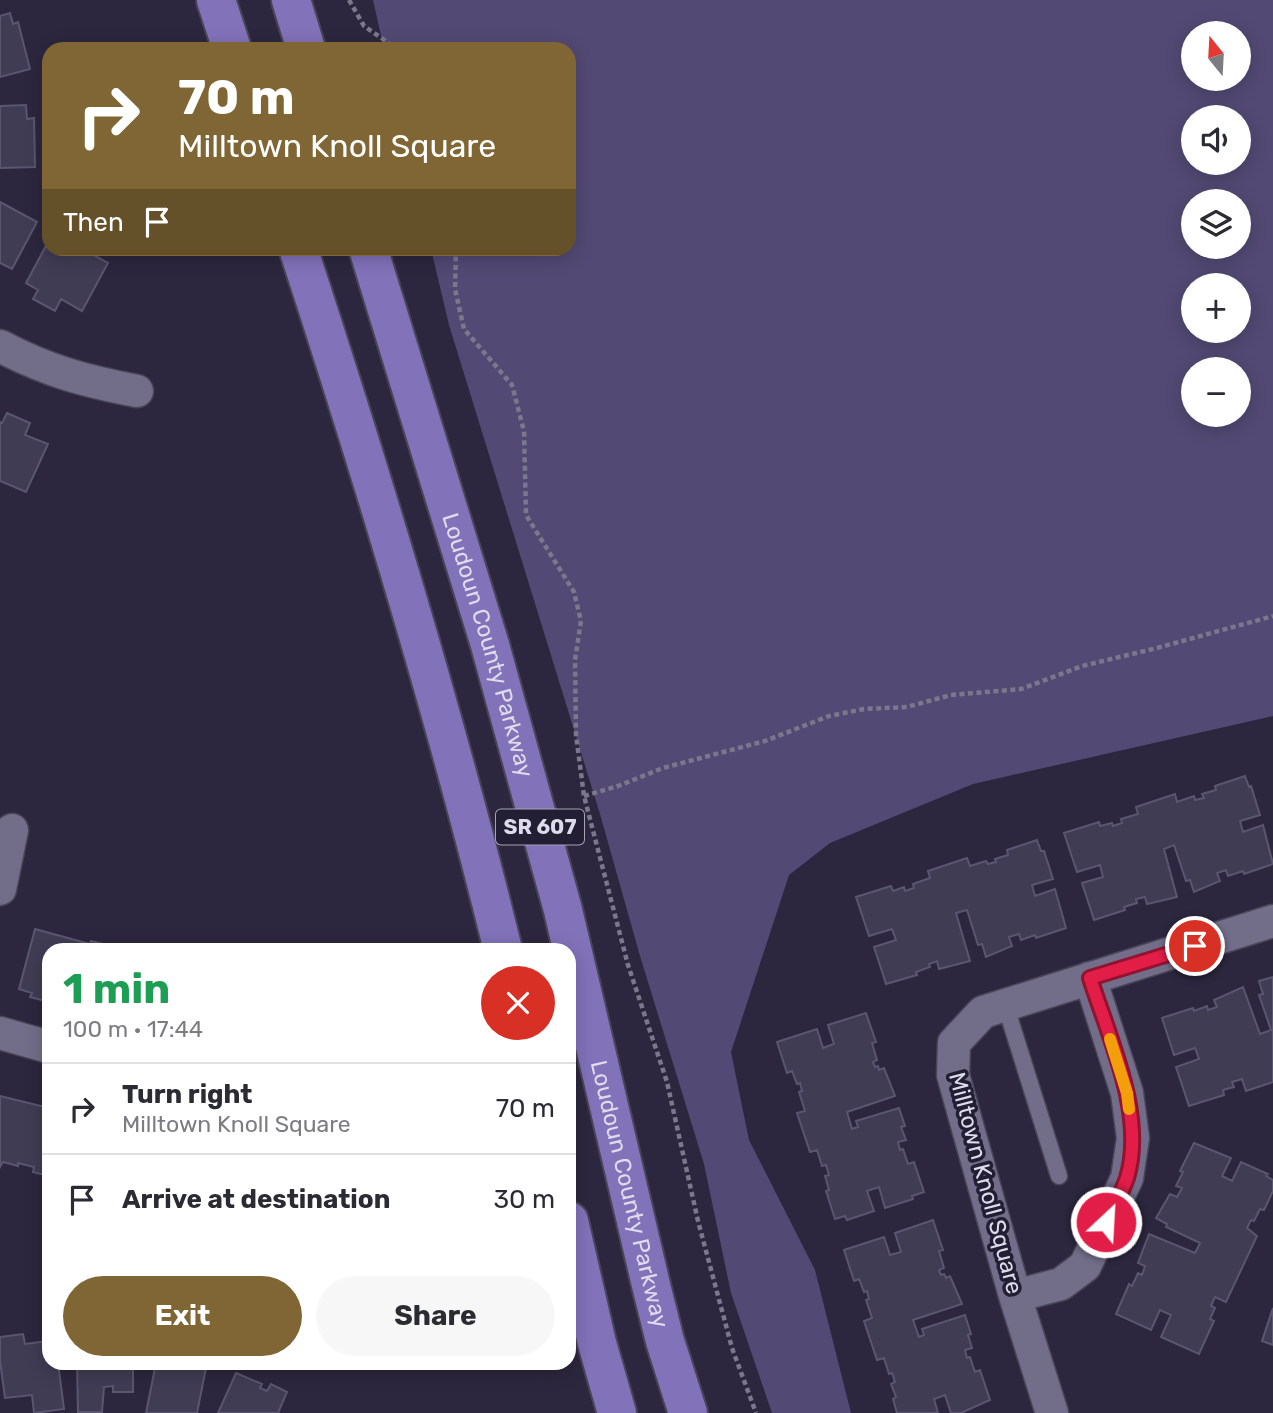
<!DOCTYPE html>
<meta charset="utf-8">
<style>
:root{--surface:#fff;--page:#f7f7f7;--text:#2b2b33;--muted:#7c7c81;--line:#e1e1e2;--accent:#7f6634}
body{margin:0;font-family:Rubik,sans-serif;background:var(--page);color:var(--text);height:100vh;display:flex;flex-direction:column;font-size:26px;white-space:nowrap}
*{box-sizing:border-box;margin:0}
p{font-size:23px;color:var(--muted)}
.icon{flex:none;width:38px;height:38px;fill:none;stroke:currentColor;stroke-width:2;stroke-linecap:round;stroke-linejoin:round}
.map{position:relative;flex:1;overflow:hidden}
.panel{position:absolute;left:42px;top:943px;width:534px;height:427px;display:flex;flex-direction:column;background:var(--surface);border-radius:21px;box-shadow:0 4px 18px #0003}
.panel>*{flex:none}
.hud{position:absolute;left:42px;top:42px;width:534px;height:214px;border-radius:21px;box-shadow:0 4px 18px #0003;background:#7f6634;color:#fff;overflow:hidden}
.needle{width:46px;rotate:342deg}
.controls{position:absolute;left:1181px;top:21px;display:grid;gap:14px}
.controls a{display:grid;place-items:center;width:70px;height:70px;border-radius:50%;background:var(--surface);box-shadow:0 4px 18px #0003;font-size:35px}
.pin{position:absolute;display:grid;place-items:center;width:60px;height:60px;color:#fff;margin:-30px;border:4px solid #fff;border-radius:50%;box-shadow:0 2px 7px #0007}
.me{position:absolute;width:77px;margin:-38px;rotate:25deg;stroke-linejoin:round;filter:drop-shadow(0 0 5px #0008)}
.turn{display:flex;align-items:center;gap:24px;height:147px;padding:0 21px;font-size:32px}
.turn .icon{width:91px;height:91px;stroke-width:2.5}
.turn b{display:block;font-size:49px;line-height:60px}
.then{display:flex;align-items:center;height:66px;padding:0 21px;background:#0003;gap:14px;font-size:26px}
.round{display:grid;place-items:center;flex:none;width:74px;height:74px;border-radius:37px;background:var(--page)}
.overview{display:flex;align-items:center;justify-content:space-between;height:119px;padding:0 21px}
h1{font-size:42px;font-weight:700;line-height:52px;color:#1e9e55}
.primary-button{display:flex;gap:14px;margin-top:auto;padding:14px 21px}
.primary-button a{flex:1;height:80px;border-radius:42px;background:var(--accent);color:#fff;font-size:28px;font-weight:700;line-height:80px;text-align:center}
.primary-button a+a{background:var(--page);color:var(--text)}
ul{padding:0;list-style:none}
li{display:flex;align-items:center;gap:21px;height:91px;padding:0 21px;border-top:2px solid var(--line)}
li div{flex:1}
li b{display:block;font-size:26px}
li em{font-style:normal}
.map>svg:first-child{display:block}
.green{fill:#524a74;fill-rule:evenodd}
.building{fill:#403c54;stroke:#5a5670;stroke-width:2}
.lines{fill:none;stroke-linecap:round;stroke-linejoin:round}
.service-casing{stroke:#494558;stroke-width:19}
.minor-casing{stroke:#494558;stroke-width:35}
.primary-casing{stroke:#494558;stroke-width:42}
.path{stroke:#7c788c;stroke-width:4.5;stroke-dasharray:5 3.5;stroke-linecap:butt}
.service{stroke:#726e89;stroke-width:16}
.minor{stroke:#726e89;stroke-width:32}
.primary{stroke:#8272ba;stroke-width:38}
.route-casing{stroke:#92132f;stroke-width:18}
.route{stroke:#e11d48;stroke-width:12}
.slow{stroke:#f59e0b;stroke-width:12}
.labels{text-anchor:middle;stroke-width:7;stroke-linejoin:round;paint-order:stroke}
.shield{fill:#221e34;stroke:#a6a3b4;stroke-width:2}
.shield-label{font-size:21px;font-weight:bold;fill:#dedceb}
.street-label{font-size:23px;fill:#dedceb;stroke:#221e34}
</style>
<div class="map">
<svg width="1273" height="1413" viewBox="0 0 1273 1413">
<rect width="100%" height="100%" fill="#2c273e"/>
<path class="green" d="M373,0H1273V716L973,784L830,843L789,875L731,1052L749,1140L815,1270L851,1413H772L731,1293L704,1164L640,956L600,814L449,325L431,249L569,248V49H384ZM1194,33H1239V79H1194ZM1194,117H1239V163H1194ZM1194,201H1239V247H1194ZM1194,285H1239V331H1194ZM1194,369H1239V415H1194Z"/>
<path class="building" d="M10,13L13,24L18,22L30,69L0,77V16Z
M26,105L27,119L34,118L35,167L0,168V106Z
M0,202L37,222L12,269L0,263Z
M49,240V248H81L108,263L82,311L61,299L55,311L33,299L38,290L26,283Z
M7,413L30,423L25,435L48,444L26,492L0,481V422L2,423Z
M1245,776L1249,787L1251,786L1260,815L1240,821L1243,832L1263,825L1273,864L1244,874L1243,871L1228,876L1226,870L1217,873L1220,881L1194,892L1190,880L1186,881L1174,845L1164,849L1177,897L1147,904L1145,897L1136,899L1137,903L1124,907L1125,910L1094,920L1082,883L1103,877L1100,865L1077,872L1064,833L1099,822L1100,826L1112,823L1113,826L1122,823L1121,819L1138,814L1136,807L1175,794L1177,802L1194,796L1195,800L1204,798L1202,794L1216,790L1215,786Z
M1037,840L1041,851H1044L1053,879L1032,885L1035,896L1055,889L1066,928L1036,938L1035,935L1021,940L1019,934L1009,937L1012,946L986,957L982,944L978,945L967,910L956,913L970,961L939,969L937,961L929,964L930,967L916,972L917,975L886,984L874,947L896,940L892,929L869,936L856,897L891,886L893,891L904,887L905,891L914,888L913,884L930,878L928,871L967,858L970,866L986,861L988,864L996,862L995,859L1008,855L1007,850Z
M35,929L90,944L91,941L115,947V950H49V1002L30,997L32,993L19,989Z
M1273,977V1082L1246,1091L1242,1079L1232,1082L1234,1087L1223,1090L1224,1095L1189,1106L1176,1067L1199,1059L1195,1048L1174,1055L1162,1018L1193,1008L1194,1011L1207,1006L1208,1010L1217,1007L1214,1000L1243,987L1260,1034L1271,1030L1259,995L1263,994L1259,981Z
M866,1013L876,1042L872,1043L877,1060L873,1062L875,1067L878,1066L879,1070L884,1068L895,1096L847,1112L852,1129L858,1127L856,1121L899,1108L905,1126L901,1127L906,1140L898,1142L900,1150L903,1149L908,1164L914,1162L924,1192L912,1196L913,1199L885,1208L879,1187L867,1191L874,1211L847,1220L845,1216L835,1219L826,1191L829,1190L825,1176L829,1175L826,1165L822,1166L817,1150L810,1152L797,1113L805,1111L799,1092L802,1091L800,1083L797,1084L792,1071L787,1073L777,1042L817,1029L823,1048L834,1044L828,1025Z
M0,1096L49,1108V1176L33,1172L34,1167L18,1163V1166L3,1162L0,1167Z
M1194,1143L1231,1158L1222,1176L1232,1181L1241,1162L1268,1174L1266,1176L1273,1180V1191L1264,1210L1260,1209L1254,1221L1251,1220L1247,1228L1257,1236L1226,1302L1215,1297L1211,1306L1215,1308L1210,1319L1214,1321L1199,1354L1161,1337L1171,1315L1160,1310L1151,1330L1116,1314L1129,1284L1132,1286L1138,1273L1142,1275L1145,1266L1138,1263L1149,1234L1195,1253L1200,1243L1166,1227L1167,1224L1156,1218L1170,1194L1177,1197L1182,1188L1176,1186L1183,1172L1180,1171Z
M933,1220L943,1250L939,1251L944,1268L939,1270L941,1275L944,1274L946,1278L950,1276L962,1304L913,1320L919,1337L924,1335L922,1329L965,1315L971,1334L968,1335L972,1348L965,1350L967,1358L970,1357L975,1372L980,1370L990,1400L961,1413H951L945,1395L934,1399L938,1413H897L893,1399L896,1397L891,1384L895,1382L892,1373L889,1374L884,1358L877,1360L864,1321L872,1318L866,1300L869,1299L867,1291L864,1292L859,1279L854,1281L844,1250L884,1237L890,1255L901,1252L895,1233Z
M1273,1308V1345L1262,1341Z
M23,1334L25,1344L49,1341V1363H58L64,1409L34,1413L32,1395L5,1398L0,1361V1337Z
M77,1363H133V1392H113V1386L104,1387L102,1412H78Z
M156,1363H207L197,1413H146Z
M236,1373L262,1384L260,1388L267,1391L271,1384L287,1392L278,1413H218Z"/>
<g class="lines">
<g class="service-casing">
<path id="service" d="M1005,1004L1059,1176"/>
</g>
<g class="minor-casing">
<path id="minor" d="M0,346C47,371 85,381 137,391
M0,889L12,830
M0,1033L49,1047
M1015,1296L1061,1284L1085,1266L1127,1178L1133,1138L1127,1093L1090,978
M1052,1413L1015,1296L953,1075L954,1043L983,1012L1273,921"/>
</g>
<g class="primary-casing">
<g id="primary">
<path d="M216,0L232,49"/>
<path d="M291,0L306,49"/>
<path d="M298,248C374,480 445,714 503,950"/>
<path id="s1" d="M368,248L490,645L563,910L651,1285L665,1341L688,1413"/>
<path d="M569,1221L597,1343L617,1413"/>
</g>
</g>
<path class="path" d="M349,0L364,26L393,46V49
M456,248L455,289L464,329L512,385L524,431L526,515L574,592L581,621L575,660L576,735L584,796L628,965L667,1082L698,1221L732,1348L756,1413
M584,796L618,786L663,768L765,741L829,716L864,709L907,707L951,695L1021,689L1082,666L1157,648L1273,616"/>
<use href="#service" class="service"/>
<use href="#minor" class="minor"/>
<use href="#primary" class="primary"/>
</g>
<g class="lines">
<g class="route-casing">
<path id="route" d="M1106,1222C1113,1208 1122,1193 1127,1178C1146,1115 1109,1038 1090,978L1195,946"/>
</g>
<use href="#route" class="route"/>
<path class="slow" d="M1110,1039L1127,1093L1129,1109"/>
</g>
<g class="labels">
<rect class="shield" x="496" y="809.5" width="88" height="35" rx="5"/>
<g class="shield-label">
<text x="540" y="834">SR 607</text>
</g>
<g class="street-label">
<text dy="8" stroke="none"><textPath href="#s1" startOffset="415">Loudoun County Parkway</textPath></text>
<text transform="translate(986 1183) rotate(75)" y="8">Milltown Knoll Square</text>
<text dy="8" stroke="none"><textPath href="#s1" startOffset="982">Loudoun County Parkway</textPath></text>
</g>
</g>
</svg>
<div class="controls">
<a><svg class="needle" viewBox="-14 -14 28 28"><path d="M0-13l5 13h-10z" fill="#e53935"/><path d="M0 13l5-13h-10z" fill="#7c7c81"/></svg></a>
<a><svg class="icon" aria-label="sound" viewBox="0 0 24 24"><path d="M4 9h4l5-4v14l-5-4H4zM17 9q2 3 0 6"/></svg></a>
<a><svg class="icon" aria-label="layers" viewBox="0 0 24 24"><path d="M12 4l9 5-9 5-9-5zM3 14l9 5 9-5"/></svg></a>
<a>+</a>
<a>−</a>
</div>
<div class="pin" style="left:1195px;top:946px;background:#d93025"><svg class="icon" aria-label="arrive" viewBox="0 0 24 24"><path d="M6 21V4h12l-3 4 3 4H6"/></svg></div>
<svg class="me" style="left:1106px;top:1222px" viewBox="-20 -20 40 40"><circle r="17" fill="#e11d48" stroke="#fff" stroke-width="3"/><path d="M0-11L8 9 0 5-8 9z" fill="#fff"/></svg>
<div class="hud">
<div class="turn"><svg class="icon" aria-label="right" viewBox="0 0 24 24"><path d="M7 20v-9h11M14 6l5 5-5 5"/></svg><div><b>70 m</b>Milltown Knoll Square</div></div>
<div class="then">Then<svg class="icon" aria-label="arrive" viewBox="0 0 24 24"><path d="M6 21V4h12l-3 4 3 4H6"/></svg></div>
</div>
<section class="panel">
<div class="overview"><div><h1>1 min</h1><p>100 m · 17:44</p></div><a class="round" style="background:#d93025;color:#fff"><svg class="icon" aria-label="close" viewBox="0 0 24 24"><path d="M6 6l12 12M18 6L6 18"/></svg></a></div>
<ul>
<li><svg class="icon" aria-label="right" viewBox="0 0 24 24"><path d="M7 20v-9h11M14 6l5 5-5 5"/></svg><div><b>Turn right</b><p>Milltown Knoll Square</p></div><em>70 m</em></li>
<li><svg class="icon" aria-label="arrive" viewBox="0 0 24 24"><path d="M6 21V4h12l-3 4 3 4H6"/></svg><div><b>Arrive at destination</b></div><em>30 m</em></li>
</ul>
<div class="primary-button"><a>Exit</a><a>Share</a></div>
</section>
</div>
